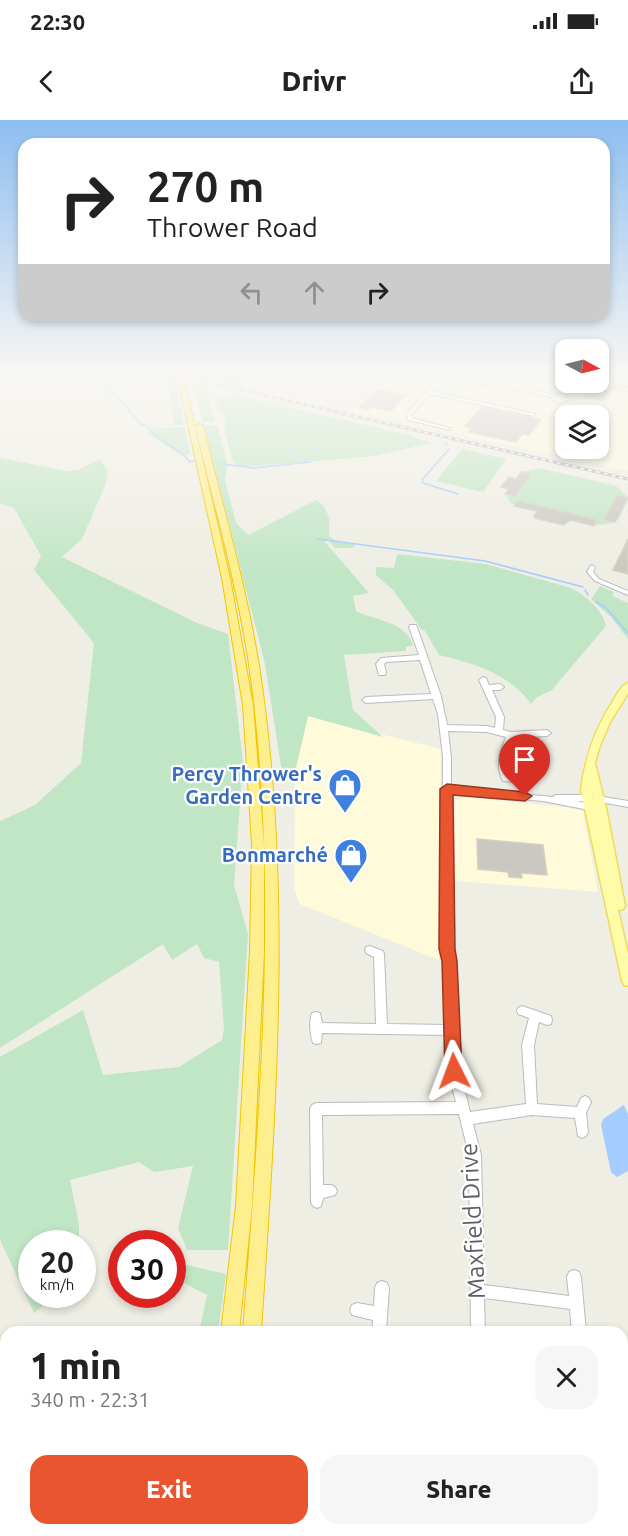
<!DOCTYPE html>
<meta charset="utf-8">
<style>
:root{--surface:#fff;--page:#f6f6f6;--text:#222;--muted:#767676;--accent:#e9552f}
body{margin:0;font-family:Ubuntu,sans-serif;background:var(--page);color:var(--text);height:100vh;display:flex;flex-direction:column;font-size:22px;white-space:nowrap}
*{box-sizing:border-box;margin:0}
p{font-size:20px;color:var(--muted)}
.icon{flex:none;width:33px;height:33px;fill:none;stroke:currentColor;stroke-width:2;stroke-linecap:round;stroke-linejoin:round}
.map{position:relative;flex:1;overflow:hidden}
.drawer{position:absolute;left:0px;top:1206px;width:628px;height:210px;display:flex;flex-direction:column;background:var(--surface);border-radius:18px 18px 0 0;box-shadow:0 3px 9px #0003}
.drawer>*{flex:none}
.guide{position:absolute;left:18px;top:18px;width:592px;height:183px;border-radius:18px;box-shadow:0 3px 9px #0003;background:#fff;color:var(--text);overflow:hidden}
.needle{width:39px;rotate:97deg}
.tools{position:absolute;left:555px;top:219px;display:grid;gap:12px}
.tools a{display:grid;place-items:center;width:54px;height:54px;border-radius:12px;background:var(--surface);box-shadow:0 3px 9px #0003;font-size:30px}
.speed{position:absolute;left:18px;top:1110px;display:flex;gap:12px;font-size:30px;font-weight:700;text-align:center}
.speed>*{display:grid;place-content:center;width:78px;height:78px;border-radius:50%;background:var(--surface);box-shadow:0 3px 9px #0003;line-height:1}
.speed small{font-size:15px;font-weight:400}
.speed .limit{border:9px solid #d22;background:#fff;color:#111}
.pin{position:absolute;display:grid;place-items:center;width:51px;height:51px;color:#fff;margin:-62px -26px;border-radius:50% 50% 50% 0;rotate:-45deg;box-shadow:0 0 6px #0007}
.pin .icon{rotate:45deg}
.me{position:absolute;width:66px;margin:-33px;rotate:357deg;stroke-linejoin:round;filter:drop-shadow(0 0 4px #0008)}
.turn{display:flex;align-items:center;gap:21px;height:126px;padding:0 30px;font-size:27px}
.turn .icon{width:78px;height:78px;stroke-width:2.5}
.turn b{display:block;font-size:42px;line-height:51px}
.lanes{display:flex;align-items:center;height:57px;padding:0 30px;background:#0003;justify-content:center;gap:30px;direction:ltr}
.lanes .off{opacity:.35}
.round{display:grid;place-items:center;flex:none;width:63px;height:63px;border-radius:18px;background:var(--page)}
.headline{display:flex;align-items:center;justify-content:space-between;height:102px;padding:0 30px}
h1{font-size:36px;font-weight:800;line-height:45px}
.button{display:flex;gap:12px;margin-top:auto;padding:12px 30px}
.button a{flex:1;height:69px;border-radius:18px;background:var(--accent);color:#fff;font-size:24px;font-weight:800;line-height:69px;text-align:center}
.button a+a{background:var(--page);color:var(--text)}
.status{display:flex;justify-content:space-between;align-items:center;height:42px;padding:0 30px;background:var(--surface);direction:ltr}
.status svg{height:16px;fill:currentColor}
header{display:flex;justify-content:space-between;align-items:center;height:78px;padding:0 30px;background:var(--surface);font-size:27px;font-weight:800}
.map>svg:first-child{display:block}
.commercial{fill:#fefada;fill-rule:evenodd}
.green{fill:#c1e6c5}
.water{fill:#a4ccff}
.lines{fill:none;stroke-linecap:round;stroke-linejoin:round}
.stream{stroke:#a4ccff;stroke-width:1.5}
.building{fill:#cac8c1;stroke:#d3d0c2;stroke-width:1.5}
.minor-casing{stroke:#b9bbc0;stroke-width:2}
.major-casing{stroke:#f1da5a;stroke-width:3}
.highway-casing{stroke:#f3c500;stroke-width:2}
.minor{fill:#fff;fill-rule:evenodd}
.major{fill:#fffca9;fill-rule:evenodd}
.highway{fill:#fdef8d;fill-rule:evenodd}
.rail-casing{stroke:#b5b6b6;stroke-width:3}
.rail{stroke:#fff;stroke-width:1.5;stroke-dasharray:4;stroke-linecap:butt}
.highway-bridge-casing{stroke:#f3c500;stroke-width:9;stroke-linecap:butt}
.highway-bridge{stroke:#fdef8d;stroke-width:8}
.route{fill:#e9552f;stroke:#97371f;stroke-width:1.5}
.labels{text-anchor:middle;stroke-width:4.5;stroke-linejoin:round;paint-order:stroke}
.shop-label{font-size:20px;font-weight:bold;fill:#366cbe;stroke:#fff;text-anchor:end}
.near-street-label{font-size:24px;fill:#5c5f65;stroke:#fff}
</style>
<div class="status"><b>22:30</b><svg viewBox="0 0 49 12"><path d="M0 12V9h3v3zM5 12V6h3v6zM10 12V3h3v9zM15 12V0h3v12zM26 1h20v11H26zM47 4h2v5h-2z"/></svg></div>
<header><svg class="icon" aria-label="back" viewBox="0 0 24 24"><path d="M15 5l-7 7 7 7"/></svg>Drivr<svg class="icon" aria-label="share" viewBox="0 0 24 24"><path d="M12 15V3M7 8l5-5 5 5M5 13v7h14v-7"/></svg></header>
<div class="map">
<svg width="628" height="1416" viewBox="0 0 628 1416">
<rect width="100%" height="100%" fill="#efeee4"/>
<path class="commercial" d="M391,253H531L565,260L566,262L582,263L628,272V351L352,291ZM566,296H598V328H566Z
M308,596L441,629L439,840L300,784L294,769L295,652Z
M465,677L565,687L583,691L598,772L455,761V681Z"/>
<path class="green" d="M191,253H220L238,258L252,253L239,266Z
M168,257L175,259L184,304L174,305Z
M193,263L205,265L215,301L203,302Z
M233,274L412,316L431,323L375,336L241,347L233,342L224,309L227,300L219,289L215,279Z
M217,305L228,345L225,360L236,403L248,415L316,380C330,388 330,402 329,416L335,420L356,424L353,428H335L327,419L325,422L369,473L353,476L356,491C373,500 406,501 413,525L406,527V531L344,535L353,590L383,617L308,596L295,652H282L265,544L204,306Z
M185,307L190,334L182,336L147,312L156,308Z
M462,329L506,339L483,372L436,361Z
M0,338L66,351L78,350L100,339L108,352L105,366L82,419L62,437L197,503L228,514L243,642L234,765L248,814L228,1130H187L178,1108L193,1046L154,1052L139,1042L70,1060L79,1104V1123L32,1124V1174L57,1175L34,1193L0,1120V937L83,890L103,955L179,947L222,920L224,908L219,842L204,838L197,824L172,840L163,824L0,928V701L35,685L81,643L94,523L34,450L41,436L14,388L0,383Z
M540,348L616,366L628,377L619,399C604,409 587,404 568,399L569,402L564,405L535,398L534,396L537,391L510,383L506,374L508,369L501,367L509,357L516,359L521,352Z
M397,434L486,444L571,468C585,475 603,490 606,506L551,571L537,577L531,584C510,554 473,543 439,535L425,511L421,509L394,471L376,455V447L394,448Z
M600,466L614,472L612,476L628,483V519L611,497L591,479Z
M173,1142L226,1154L218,1212H199L207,1175L176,1159L173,1155Z"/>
<path class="water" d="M624,985L628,994V1051L617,1057L611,1052L601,1005L603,999Z"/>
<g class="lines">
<path class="stream" d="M99,253L105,268L121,281L142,305L147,306
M149,308C159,324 179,326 190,342L195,341
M444,323L447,325
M449,329L422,360L423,363L458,374
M224,344L253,348L310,342
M318,419L485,441L583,467
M585,470L588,475
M596,482L606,488L628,513"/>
</g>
<path class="building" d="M377,269L379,270L406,275L391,291L372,287L368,290L359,288Z
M589,269L609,272L603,281L583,277Z
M482,287L533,298L541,299L529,315L522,314L516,322L469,312L472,308L465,306Z
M521,352L531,354L515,376L505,374L509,369L501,367L509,357L516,359Z
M618,375L628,378L617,399L615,402L604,399Z
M518,381L597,400L594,406L570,400L564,405L535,398L534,396L537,391L514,386Z
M628,419V454L613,450Z
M477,719L543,725L547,755L521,753L522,758L509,757L508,752L478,749Z"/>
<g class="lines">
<g class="minor-casing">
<path id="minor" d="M426,253H439L447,256L445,257Z
M598,255L628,258V260L598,257Z
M446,259L492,263L494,264L492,265L444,261V259Z
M436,260L440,261L431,271L536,294L533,296L429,274L411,295L412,298L450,308V310L408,300L406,294Z
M503,265L556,275L560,274L568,276L569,280L560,283L552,279V277L501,267V265Z
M592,445L595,447L593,452L599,459L628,471V475L595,461L587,452L590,446Z
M410,505H416L417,507L441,576L447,605L487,606L495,608L496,597L479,560L483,557L486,558L489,565L500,564L504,567L500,570H492L504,597L503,610L511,612L547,610L551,613L547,616L514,618C509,631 504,643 509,656L518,658L519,660L518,662L503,661C495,645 500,632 506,617L487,612L448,611L451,637V666L552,677L556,675H587L591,678L587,681H577L592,685L593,687L592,689L589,690L543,681L451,673L452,829L455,841L460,951L470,992L526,984L522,925L529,898L518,894L517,891L518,888L522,886L551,896L552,900L551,904L547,905L539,902L534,925L537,984L577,987L581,978L585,976L589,978L591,982L586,993L588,1012L586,1016L582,1018L578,1016L575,998L532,995L473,1004L481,1035L484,1165L569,1176L567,1157L569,1152L574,1150L579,1152L581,1157L586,1212H572L570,1189L484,1178L485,1212H471L469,1035L459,994L322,995L323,1065H331L335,1067L337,1071L335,1075L323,1078L321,1086L317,1088L313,1086L311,1082L310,989L312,985L316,983L456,982L448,951L447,915L322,913L321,923L317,924L313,923C310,915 309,901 312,893L316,892L320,893L322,903L376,904L374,837L366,833L365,830L366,827L370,826L383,831L384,834L387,904L447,905L445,841L442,829L443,637L438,594L433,579L366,583L362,580L366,577L431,574L420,540L386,542L384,544L386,553L385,555H379L376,544L381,538L419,535L409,507Z
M598,676L628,681V687L595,681L594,679Z
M382,1161L387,1163L389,1168L386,1212H372L373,1200L352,1195L350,1190L352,1185L357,1183L374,1186L375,1168L377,1163Z
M622,1384L628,1385V1401L622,1400Z
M474,1410H490L491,1416H475Z
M581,1410H597L598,1416H582Z"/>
</g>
<g class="major-casing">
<path id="major" d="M543,253L566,255V259L545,255Z
M590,262H598L628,267V271Z
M628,563V573L610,602L599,628L595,643L606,688L625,786L623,789L618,790L628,834V866L624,865L622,861L581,670C585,637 595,609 613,581C617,574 621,566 628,563ZM591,669L599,704L591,670Z"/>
</g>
<g class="highway-casing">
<path id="highway" d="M181,258L184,260L230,458L253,585L264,724V832L252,1086L239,1212H221L236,1086L250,832L252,724L243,585L222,458L178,260Z
M199,304L203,306C224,392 250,478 262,566C292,780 275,997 261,1212H243C259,997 279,781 252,566C241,478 216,392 195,306Z
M197,1410H217L216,1416H196Z
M220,1410H240L239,1416H219Z"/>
</g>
<use href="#minor" class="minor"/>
<use href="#major" class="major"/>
<use href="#highway" class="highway"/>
<g class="rail-casing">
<path id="rail" d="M167,253L628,359"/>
</g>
<use href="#rail" class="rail"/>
<g class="highway-bridge-casing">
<path id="highway-bridge" d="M187,253L188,262"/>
</g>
<use href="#highway-bridge" class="highway-bridge"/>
</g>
<linearGradient id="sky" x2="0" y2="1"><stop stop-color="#8dbef1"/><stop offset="0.56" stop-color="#f8f7f3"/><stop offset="1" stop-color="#f8f7f3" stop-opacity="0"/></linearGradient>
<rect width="628" height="452" fill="url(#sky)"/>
<path class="route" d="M447,664L525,672L532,676L525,681L453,675L455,829L457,841L462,951L460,957L454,959L448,957L445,951L442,841L439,829L440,669Z"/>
<defs>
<g id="shop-pin" transform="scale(1.725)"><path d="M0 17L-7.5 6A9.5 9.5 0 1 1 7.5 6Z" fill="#3f7fe0" stroke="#fff"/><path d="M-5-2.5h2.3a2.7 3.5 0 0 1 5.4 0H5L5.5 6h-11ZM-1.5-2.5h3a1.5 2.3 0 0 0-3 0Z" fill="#fff"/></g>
</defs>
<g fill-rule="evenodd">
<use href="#shop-pin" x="345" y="665"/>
<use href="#shop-pin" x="351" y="735"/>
</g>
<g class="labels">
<g class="shop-label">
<text x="322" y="661">Percy Thrower's<tspan x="322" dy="23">Garden Centre</tspan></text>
<text x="328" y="742">Bonmarché</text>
</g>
<g class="near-street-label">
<text transform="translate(473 1101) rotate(-93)" y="8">Maxfield Drive</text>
</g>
</g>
</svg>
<div class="tools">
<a><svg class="needle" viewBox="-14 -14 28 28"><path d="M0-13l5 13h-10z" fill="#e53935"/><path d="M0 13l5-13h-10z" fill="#767676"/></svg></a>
<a><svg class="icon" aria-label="layers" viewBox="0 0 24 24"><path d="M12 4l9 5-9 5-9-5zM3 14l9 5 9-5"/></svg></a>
</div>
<div class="speed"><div>20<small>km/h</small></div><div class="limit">30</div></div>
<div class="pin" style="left:525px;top:676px;background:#d93025"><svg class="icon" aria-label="arrive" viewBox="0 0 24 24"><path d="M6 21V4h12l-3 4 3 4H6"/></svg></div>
<svg class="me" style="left:454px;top:951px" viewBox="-20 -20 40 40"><path d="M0-17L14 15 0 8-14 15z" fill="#e9552f" stroke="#fff" stroke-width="4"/></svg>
<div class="guide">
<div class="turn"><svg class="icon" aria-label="right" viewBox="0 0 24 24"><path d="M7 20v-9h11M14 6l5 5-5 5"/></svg><div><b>270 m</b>Thrower Road</div></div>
<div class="lanes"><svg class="icon off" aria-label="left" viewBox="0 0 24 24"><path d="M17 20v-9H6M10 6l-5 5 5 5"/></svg><svg class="icon off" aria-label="ahead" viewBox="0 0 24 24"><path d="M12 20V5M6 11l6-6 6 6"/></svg><svg class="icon" aria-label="right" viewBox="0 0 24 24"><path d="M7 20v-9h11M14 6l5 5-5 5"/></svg></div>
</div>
<section class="drawer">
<div class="headline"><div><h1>1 min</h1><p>340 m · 22:31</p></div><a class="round"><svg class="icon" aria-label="close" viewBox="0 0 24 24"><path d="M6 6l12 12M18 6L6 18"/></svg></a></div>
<div class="button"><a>Exit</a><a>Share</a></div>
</section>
</div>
